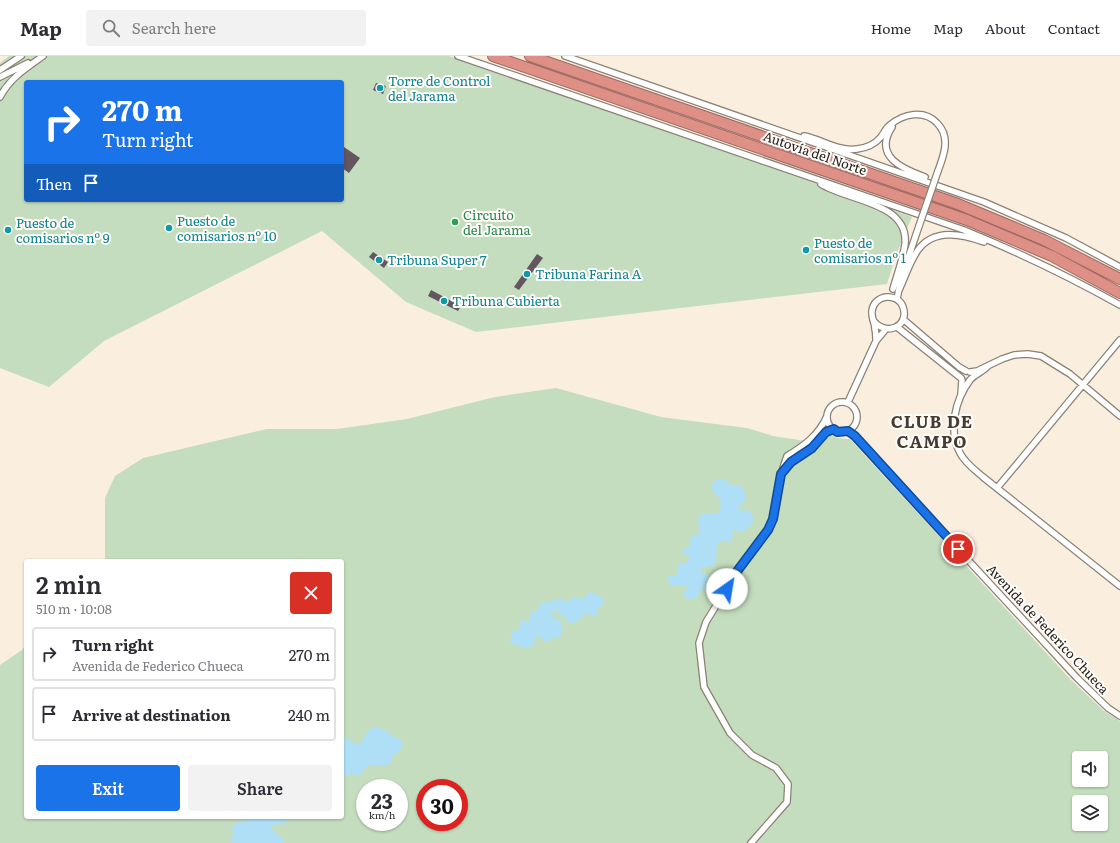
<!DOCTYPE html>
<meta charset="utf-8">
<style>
:root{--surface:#fff;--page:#f2f2f3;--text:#2b2b33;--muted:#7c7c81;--line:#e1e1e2;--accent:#1a73e8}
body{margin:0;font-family:Literata,serif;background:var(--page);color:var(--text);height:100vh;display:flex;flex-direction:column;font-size:15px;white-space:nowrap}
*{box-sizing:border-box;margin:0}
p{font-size:13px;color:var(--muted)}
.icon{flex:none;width:22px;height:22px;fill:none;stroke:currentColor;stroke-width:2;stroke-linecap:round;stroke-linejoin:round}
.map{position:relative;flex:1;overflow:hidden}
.side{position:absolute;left:24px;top:503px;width:320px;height:260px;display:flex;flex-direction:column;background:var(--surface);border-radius:4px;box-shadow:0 1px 3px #0004}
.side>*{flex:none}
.top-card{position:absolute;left:24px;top:24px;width:320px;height:122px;border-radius:4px;box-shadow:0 1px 3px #0004;background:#1a73e8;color:#fff;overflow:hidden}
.tools{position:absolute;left:1072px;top:695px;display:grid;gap:8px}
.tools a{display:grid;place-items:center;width:36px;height:36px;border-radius:4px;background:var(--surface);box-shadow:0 1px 3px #0004;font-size:20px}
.speed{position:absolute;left:356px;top:723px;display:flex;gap:8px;font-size:20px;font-weight:700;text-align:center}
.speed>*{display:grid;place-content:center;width:52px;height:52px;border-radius:50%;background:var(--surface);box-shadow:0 1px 3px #0004;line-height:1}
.speed small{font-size:10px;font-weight:400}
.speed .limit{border:6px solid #d22;background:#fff;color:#111}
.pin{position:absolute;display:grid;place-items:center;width:34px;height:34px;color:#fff;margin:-17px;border:2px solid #fff;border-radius:50%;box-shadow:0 1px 4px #0007}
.me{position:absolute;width:44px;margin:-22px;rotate:32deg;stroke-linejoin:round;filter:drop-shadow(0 0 3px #0008)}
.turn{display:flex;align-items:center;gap:14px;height:84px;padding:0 12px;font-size:18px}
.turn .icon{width:52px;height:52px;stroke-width:2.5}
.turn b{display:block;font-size:28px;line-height:34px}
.then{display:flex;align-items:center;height:38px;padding:0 12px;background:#0003;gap:8px;font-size:15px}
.round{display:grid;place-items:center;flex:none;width:42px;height:42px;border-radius:4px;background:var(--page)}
.summary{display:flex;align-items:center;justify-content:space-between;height:68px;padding:0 12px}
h1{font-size:24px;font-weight:600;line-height:30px}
.button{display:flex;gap:8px;margin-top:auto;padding:8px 12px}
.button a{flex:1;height:46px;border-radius:4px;background:var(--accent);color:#fff;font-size:16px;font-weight:600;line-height:46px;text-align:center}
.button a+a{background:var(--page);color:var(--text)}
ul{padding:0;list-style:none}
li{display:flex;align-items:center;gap:12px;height:54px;margin:0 8px 6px;padding:0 4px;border:2px solid var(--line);border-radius:4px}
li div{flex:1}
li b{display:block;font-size:15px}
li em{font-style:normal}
header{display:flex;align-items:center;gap:24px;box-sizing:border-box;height:56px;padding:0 20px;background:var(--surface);border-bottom:1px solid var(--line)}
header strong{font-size:19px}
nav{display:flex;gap:22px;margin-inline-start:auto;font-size:14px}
.search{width:280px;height:36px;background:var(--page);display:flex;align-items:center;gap:10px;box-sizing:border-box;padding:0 14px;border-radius:4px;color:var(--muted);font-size:15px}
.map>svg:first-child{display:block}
.green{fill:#c4ddbe;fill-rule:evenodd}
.water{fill:#aedff6}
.building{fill:#635660}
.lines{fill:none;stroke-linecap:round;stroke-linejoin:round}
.street-casing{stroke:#8b8174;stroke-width:8}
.highway-casing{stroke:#9d6961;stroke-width:12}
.street{stroke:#fff;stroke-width:5.5}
.highway{stroke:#de9087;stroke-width:10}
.street-bridge-casing{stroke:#8b8174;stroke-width:8;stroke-linecap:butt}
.street-bridge{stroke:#fff;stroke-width:5.5}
.route-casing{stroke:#114b97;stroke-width:10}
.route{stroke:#1a73e8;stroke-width:7}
.culture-dot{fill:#0f9aa8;stroke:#fffcfa;stroke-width:1.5}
.leisure-dot{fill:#2e9e5b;stroke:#fffcfa;stroke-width:1.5}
.labels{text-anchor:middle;stroke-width:4;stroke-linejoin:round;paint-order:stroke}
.culture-label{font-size:13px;fill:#0d838f;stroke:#fffcfa;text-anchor:start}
.street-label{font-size:13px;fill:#24201b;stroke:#fffcfa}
.leisure-label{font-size:13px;fill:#27864d;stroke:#fffcfa;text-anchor:start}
.district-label{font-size:17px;font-weight:bold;letter-spacing:1px;fill:#453b30;stroke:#fffcfa}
</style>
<header>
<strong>Map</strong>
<div class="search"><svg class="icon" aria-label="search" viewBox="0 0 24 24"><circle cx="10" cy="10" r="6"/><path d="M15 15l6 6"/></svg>Search here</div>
<nav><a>Home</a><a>Map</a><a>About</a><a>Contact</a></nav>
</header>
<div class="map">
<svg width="1120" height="787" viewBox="0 0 1120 787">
<rect width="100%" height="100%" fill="#faeedf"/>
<path class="green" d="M9,0H449L862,142L912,161L896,199L887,228L476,276L406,246L322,175L104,285L49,331L0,312V7ZM26,26H342V144H26Z
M556,332L661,361L747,372L773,380L805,385L822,363C828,379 832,383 850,383L1070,623L1104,655L1120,665V787H0V609L22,594L26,588V761H342V505H102L105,503V442L115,420L143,402L267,373H337L407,363L495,341ZM1079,702H1101V724H1079ZM365,732H399V766H365ZM425,732H459V766H425ZM1079,746H1101V768H1079Z"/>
<path class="water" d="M716,423L728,425L732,430H741C749,441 747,443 738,452V454L750,455L754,463L752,468L743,476L734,474L732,476L734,479L730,486H720L717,488L716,505L713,510L702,511L700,515L708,519V523L705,532L700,535L699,539L691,544L684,540V537L687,533L686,529H669L668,519L677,520L678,509L686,507L690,501L689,499L682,498L681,496L689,490L691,481L699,477C700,470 696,465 700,459L704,457L717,458C722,454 722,444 717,439C710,433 709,432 716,423Z
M590,535L604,543L605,545L601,550L597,552L598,557L595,561L586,557L578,565L570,568L564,560L558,558L559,551L555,557L549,556V558L561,566L562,578L559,581L553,582L548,586H545L540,580L535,581L534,590L522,592L519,589L511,588L510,585L512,576L520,572V565L523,564L529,566L531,555H536L541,547L560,543H563L567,546L574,541L584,543Z
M372,672C390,671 386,679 400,683L403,689L400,694L393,700L389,709L367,710L360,719L357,720L352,717L347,720L343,719L342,717V680L357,688L361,687L366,677Z
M245,761H293L284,768L272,769V773L283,783L285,787H233L231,782L233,779L232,772L237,766L245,765Z"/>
<path class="building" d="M376,27L386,30L383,38L373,34Z
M344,91L360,102L349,117L342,112V94Z
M373,196L388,206L384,212L369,201Z
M537,198L543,202L519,234L514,231Z
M431,234L461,250L458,255L428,240Z"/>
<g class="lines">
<g class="street-casing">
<path id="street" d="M458,0L964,174C1018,196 1070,221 1120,249
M565,0L984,146L1066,182L1120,211
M0,14L21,0
M0,21L28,7
M0,41C10,22 26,12 43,0
M892,71C873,100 902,113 925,121
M804,80C821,83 839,96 857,93C866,92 875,88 881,81C884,77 886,72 890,69C903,58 924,53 937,67C951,81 944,99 938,115
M821,128C847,145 909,146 905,188C903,203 897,219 893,233
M899,234C905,221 910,205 918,194C934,172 962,178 984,186
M897,243L901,223L919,170
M903,263L959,311L966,315
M873,264C885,281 910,271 903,251C898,236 874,238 872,255C871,261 875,267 875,273C876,277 876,281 876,285
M897,271L961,322
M987,311C982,316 974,319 970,324C955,344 948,374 960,397C965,407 975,414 983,421L1120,530
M970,316L977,315L1002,303L1014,299L1028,298L1041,300L1070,318L1120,360
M961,338L962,324
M827 361a15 15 0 1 1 30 0a15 15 0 1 1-30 0Z
M848,346L876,285L886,273
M827,360C819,379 804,390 787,400L781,418L791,406L812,392L825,376L834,373
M849,375L1077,622L1108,652L1120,660
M997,432L1120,284
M751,787L787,746L788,728L776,712L752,699L730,677L704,631L699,587L706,566L738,514L768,474L773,463L781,418"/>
</g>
<g class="highway-casing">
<path id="highway" d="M493,0L967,164L1052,200L1120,237
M530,0L958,148L1044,184L1120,223"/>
</g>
<use href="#street" class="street"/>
<use href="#highway" class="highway"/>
<g class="street-bridge-casing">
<path id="street-bridge" d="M919,170L938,115"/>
</g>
<use href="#street-bridge" class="street-bridge"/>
</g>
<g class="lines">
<g class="route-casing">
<path id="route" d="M727,533L738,514L768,474L773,463L781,418L791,406L812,392L826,376L834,373L837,376L848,375L855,380L958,493"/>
</g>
<use href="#route" class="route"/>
</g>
<g class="culture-dot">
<circle cx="380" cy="32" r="4"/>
<circle cx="169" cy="172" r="4"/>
<circle cx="8" cy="174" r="4"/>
<circle cx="806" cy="194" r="4"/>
<circle cx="379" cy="204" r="4"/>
<circle cx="527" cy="218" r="4"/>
<circle cx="444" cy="245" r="4"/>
</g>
<circle class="leisure-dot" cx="455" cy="166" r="4"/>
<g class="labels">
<g class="culture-label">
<text x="388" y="30">Torre de Control<tspan x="388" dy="15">del Jarama</tspan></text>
<text x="177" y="170">Puesto de<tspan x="177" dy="15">comisarios nº 10</tspan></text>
<text x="16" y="172">Puesto de<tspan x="16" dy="15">comisarios nº 9</tspan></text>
<text x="814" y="192">Puesto de<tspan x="814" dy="15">comisarios nº 1</tspan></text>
<text x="387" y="209">Tribuna Super 7</text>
<text x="535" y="223">Tribuna Farina A</text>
<text x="452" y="250">Tribuna Cubierta</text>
</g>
<g class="street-label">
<text transform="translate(815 97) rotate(19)" y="5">Autovía del Norte</text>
<text transform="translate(1048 573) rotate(47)" y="5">Avenida de Federico Chueca</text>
</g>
<g class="leisure-label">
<text x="463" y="164">Circuito<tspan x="463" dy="15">del Jarama</tspan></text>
</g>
<g class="district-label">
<text x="932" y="372">CLUB DE<tspan x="932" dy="20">CAMPO</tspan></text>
</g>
</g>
</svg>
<div class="tools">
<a><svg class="icon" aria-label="sound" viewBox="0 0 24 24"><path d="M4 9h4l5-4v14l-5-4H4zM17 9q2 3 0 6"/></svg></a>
<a><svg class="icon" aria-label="layers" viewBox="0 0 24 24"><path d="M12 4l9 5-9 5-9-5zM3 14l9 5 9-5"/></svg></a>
</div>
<div class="speed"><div>23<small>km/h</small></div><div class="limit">30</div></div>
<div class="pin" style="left:958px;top:493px;background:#d93025"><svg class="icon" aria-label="arrive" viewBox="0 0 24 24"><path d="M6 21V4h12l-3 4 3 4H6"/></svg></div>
<svg class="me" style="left:727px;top:533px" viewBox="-20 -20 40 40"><circle r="19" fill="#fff"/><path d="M0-13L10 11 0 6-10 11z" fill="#1a73e8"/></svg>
<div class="top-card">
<div class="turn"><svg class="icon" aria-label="right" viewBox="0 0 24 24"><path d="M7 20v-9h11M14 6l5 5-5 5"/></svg><div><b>270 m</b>Turn right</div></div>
<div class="then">Then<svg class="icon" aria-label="arrive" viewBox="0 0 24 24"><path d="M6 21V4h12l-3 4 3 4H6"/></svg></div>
</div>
<section class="side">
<div class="summary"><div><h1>2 min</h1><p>510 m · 10:08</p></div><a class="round" style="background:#d93025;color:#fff"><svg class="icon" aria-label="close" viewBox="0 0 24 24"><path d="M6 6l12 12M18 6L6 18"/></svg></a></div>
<ul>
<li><svg class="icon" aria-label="right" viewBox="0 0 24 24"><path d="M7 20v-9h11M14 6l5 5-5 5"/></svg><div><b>Turn right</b><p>Avenida de Federico Chueca</p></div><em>270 m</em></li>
<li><svg class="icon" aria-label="arrive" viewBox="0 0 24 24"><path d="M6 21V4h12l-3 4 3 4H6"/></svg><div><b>Arrive at destination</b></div><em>240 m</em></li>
</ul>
<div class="button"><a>Exit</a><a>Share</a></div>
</section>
</div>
